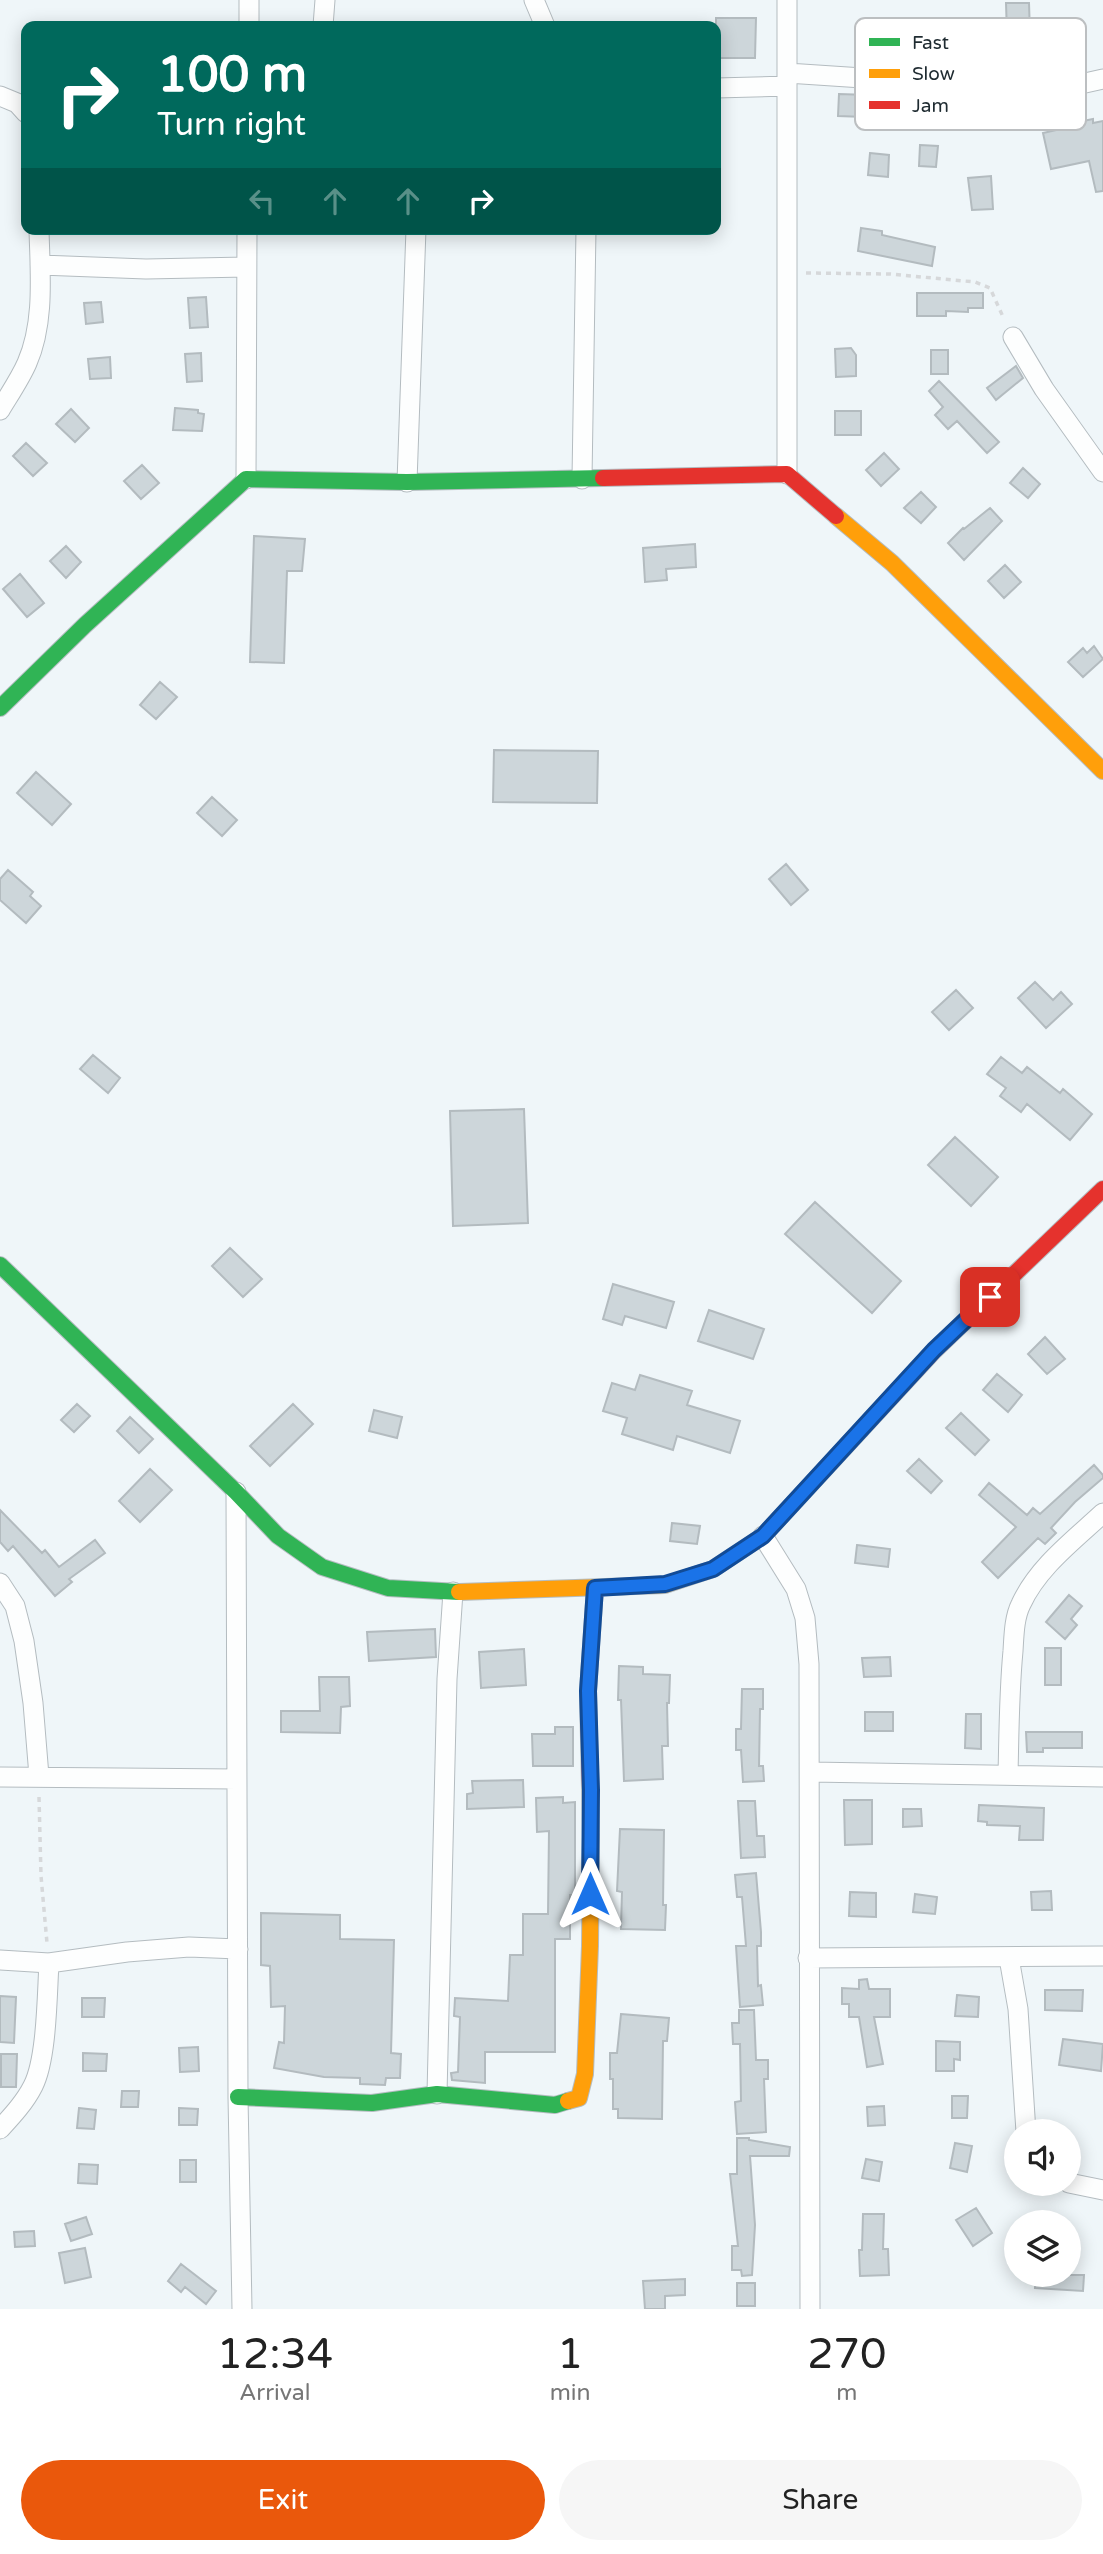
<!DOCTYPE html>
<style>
:root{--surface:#fff;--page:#f6f6f6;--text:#222;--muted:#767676;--accent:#ea580c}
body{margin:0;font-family:"Varela Round",sans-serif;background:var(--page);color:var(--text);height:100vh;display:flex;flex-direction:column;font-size:26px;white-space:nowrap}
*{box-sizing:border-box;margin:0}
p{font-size:23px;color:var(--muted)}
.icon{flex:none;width:38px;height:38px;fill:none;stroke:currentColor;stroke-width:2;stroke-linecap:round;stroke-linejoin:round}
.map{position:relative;height:2309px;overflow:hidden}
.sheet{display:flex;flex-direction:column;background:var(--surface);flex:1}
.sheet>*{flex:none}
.top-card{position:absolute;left:21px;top:21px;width:700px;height:214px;border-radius:14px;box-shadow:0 4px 18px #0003;background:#00695c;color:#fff;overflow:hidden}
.buttons{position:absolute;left:1004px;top:2119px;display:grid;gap:14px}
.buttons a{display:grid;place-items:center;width:77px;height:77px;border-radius:50%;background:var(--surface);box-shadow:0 4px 18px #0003;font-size:35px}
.pin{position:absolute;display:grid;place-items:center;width:60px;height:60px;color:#fff;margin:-30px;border-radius:14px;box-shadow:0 4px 10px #0006}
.me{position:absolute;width:77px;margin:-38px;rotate:0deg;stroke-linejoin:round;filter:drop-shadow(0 0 5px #0008)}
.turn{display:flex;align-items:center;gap:24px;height:147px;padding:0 21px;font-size:32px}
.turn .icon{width:91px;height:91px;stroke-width:2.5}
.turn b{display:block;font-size:49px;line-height:60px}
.lanes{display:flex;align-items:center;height:66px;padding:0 21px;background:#0003;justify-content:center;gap:35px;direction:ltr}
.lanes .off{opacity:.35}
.eta{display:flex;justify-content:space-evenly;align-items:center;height:119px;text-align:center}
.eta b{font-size:42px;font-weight:600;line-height:49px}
.action{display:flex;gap:14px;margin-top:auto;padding:14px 21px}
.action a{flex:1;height:80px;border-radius:42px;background:var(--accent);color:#fff;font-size:28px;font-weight:600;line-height:80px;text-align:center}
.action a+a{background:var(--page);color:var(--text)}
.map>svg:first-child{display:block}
.building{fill:#cdd6da;stroke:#b3bbbf;stroke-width:2}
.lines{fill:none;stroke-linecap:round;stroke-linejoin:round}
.street-casing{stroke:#b4bcc0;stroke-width:21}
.fast-casing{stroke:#b4bcc0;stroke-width:18}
.slow-casing{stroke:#b4bcc0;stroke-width:18}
.jam-casing{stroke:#b4bcc0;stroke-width:18}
.path{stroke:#d6d8da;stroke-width:3.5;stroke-dasharray:5 5;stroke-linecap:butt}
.street{stroke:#fdfefe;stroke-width:19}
.fast{stroke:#30b455;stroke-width:16}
.slow{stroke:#ff9f0a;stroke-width:16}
.jam{stroke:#e5322d;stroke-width:16}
.route-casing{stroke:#114b97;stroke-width:18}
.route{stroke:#1a73e8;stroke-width:12}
.key{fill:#fff;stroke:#bcbfc1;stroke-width:2}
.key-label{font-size:19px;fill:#1f2b31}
</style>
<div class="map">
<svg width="1103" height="2309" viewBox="0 0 1103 2309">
<rect width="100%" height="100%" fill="#eff6f9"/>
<path class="building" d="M1006,3H1029L1030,34L1007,35Z
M716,18H756L755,58H716Z
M839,94L868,95L865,117L838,116Z
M1093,119V123L1103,121V191L1096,192L1089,161L1051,169L1043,133L1074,126L1073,123Z
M920,145L938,146L936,167L919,166Z
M870,153L889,155L888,177L868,175Z
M991,176L993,209L972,210L968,178Z
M861,228L882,231V235L935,247L932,266L858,251Z
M917,293H983V308H968V312L946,311V316H917Z
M206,297L208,327L190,328L188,298Z
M101,302L103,322L86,324L84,303Z
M851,348L856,355V376L836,377L835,349Z
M931,350H948V374H931Z
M201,353L202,381L187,382L185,354Z
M110,357L111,378L90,379L88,359Z
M1016,366L1023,378L996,400L987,388Z
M939,381L999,442L987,453L957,421L948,429L935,415L943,407L929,391Z
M175,408L198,410V413L204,414L202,431L173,430Z
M71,409L89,428L75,442L56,424Z
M835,411H861V435H835Z
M26,443L47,463L33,476L13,456Z
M884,453L899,469L881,486L866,470Z
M142,465L159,483L141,499L124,481Z
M1023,468L1040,484L1028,498L1010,483Z
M921,492L936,507L921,523L904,508Z
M990,508L1002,521L964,560L948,543L963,528L964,529Z
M254,536L305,539L302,571H287L284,663L250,662Z
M695,544L696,567L666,569L667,580L645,582L643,548Z
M66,546L81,562L66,578L50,561Z
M1005,565L1021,582L1004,598L988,581Z
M20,574L44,603L27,617L3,589Z
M1094,646L1103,659L1083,677L1068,662L1083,648L1087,653Z
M160,682L177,697L156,719L140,705Z
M494,750L598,751L597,803L493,802Z
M36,772L71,804L52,825L17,793Z
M212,797L237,820L222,836L197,813Z
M786,864L808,890L791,905L769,879Z
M8,870L33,892L30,896L41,906L26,923L0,900V879Z
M1035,982L1053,1000L1061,992L1072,1004L1046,1028L1018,998Z
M956,990L973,1008L949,1030L932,1012Z
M93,1055L120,1078L108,1093L80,1069Z
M1001,1057L1022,1073L1027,1067L1060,1093L1063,1089L1092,1114L1070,1140L1027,1104L1021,1112L1000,1096L1006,1088L987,1074Z
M524,1109L528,1223L453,1226L450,1111Z
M955,1137L998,1177L971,1206L928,1165Z
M815,1202L901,1281L872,1313L785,1234Z
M230,1248L262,1279L243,1297L212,1266Z
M613,1284L674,1302L666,1328L625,1316L622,1325L603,1319Z
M709,1310L764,1329L753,1359L698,1341Z
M1045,1337L1065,1359L1047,1374L1028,1354Z
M997,1374L1022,1395L1008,1412L983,1390Z
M640,1375L692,1391L687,1405L740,1421L730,1453L677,1436L673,1450L622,1434L627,1418L603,1411L612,1383L635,1390Z
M77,1404L90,1416L74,1432L61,1420Z
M293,1404L313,1424L270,1466L250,1446Z
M374,1410L402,1417L397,1438L369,1431Z
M961,1413L989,1440L975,1455L946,1428Z
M130,1417L153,1439L139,1453L117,1431Z
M919,1459L942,1481L931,1493L907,1471Z
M1094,1465L1103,1475V1478L1075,1502L1051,1528L1056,1533L1045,1544L1038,1538L998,1578L982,1562L1016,1527L979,1495L989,1483L1027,1515L1033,1508L1040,1514Z
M150,1469L172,1490L140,1522L119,1501Z
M0,1510L42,1553L45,1550L59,1567L95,1540L105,1553L69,1579L72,1582L55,1596L13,1546L8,1551L0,1542Z
M672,1523L700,1526L697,1544L670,1541Z
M857,1545L890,1549L888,1567L855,1563Z
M1069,1595L1082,1606L1071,1619L1077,1625L1065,1639L1046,1622Z
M435,1629L436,1657L369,1661L367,1632Z
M1045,1648H1061V1685H1045Z
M524,1649L526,1685L481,1688L479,1652Z
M890,1657L891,1676L864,1677L862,1658Z
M619,1666L643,1667V1674L670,1675L669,1703H667L668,1746H662L663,1779L624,1781L621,1700H618Z
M319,1677H349L350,1706L341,1707L340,1733L281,1732V1711H320Z
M742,1689H763V1709H760L759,1766H763L764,1781L743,1782L741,1750H736V1729H741Z
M865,1712H893V1731H865Z
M966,1714H981V1749L965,1748Z
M555,1727H573V1766H533L532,1734H555Z
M1026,1732H1082V1748H1043V1752H1027Z
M523,1780L524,1807L467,1809V1794L473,1793L472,1781Z
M563,1797V1803L575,1802V1895H570V1939H555V2052H485V2083L452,2080L451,2073L458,2072L460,2017L454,2016L455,1998L508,2001L510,1955H523V1914H548L549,1831L537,1832L536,1798Z
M844,1800H872V1844L845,1845Z
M738,1801H755L757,1836H764L765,1857L741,1858Z
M979,1805L1044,1808L1043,1840H1019L1020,1826L987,1825V1822L978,1821Z
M903,1809H921L922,1826L903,1827Z
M620,1829L664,1830L663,1905H666L665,1930L621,1929L622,1892L617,1891Z
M756,1873L761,1932V1946H757L758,1986L761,1985L763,2005L740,2007L736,1946H746L742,1897H737L735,1875Z
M1051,1891L1052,1910H1032L1031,1892Z
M850,1892L876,1893V1917L849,1916Z
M915,1894L937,1897L935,1914L913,1912Z
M261,1913L340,1915V1939L394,1940L391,2053L401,2054L400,2078H386L385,2085L360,2084V2078L324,2077L274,2068L279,2042L284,2043L285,2006L271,2007L270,1966L261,1965Z
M867,1979L869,1989H890V2017H874L883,2064L867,2067L859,2017H849V2004H842V1988L859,1989V1980Z
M1045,1990H1083L1082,2011L1045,2010Z
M957,1995L979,1997L978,2017L955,2016Z
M0,1996L16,1997L14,2043L0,2042Z
M82,1998H105L104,2017H82Z
M739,2010H754L756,2060H768V2079H764L766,2132L737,2134L735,2102L741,2101L740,2044H733L732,2023H739Z
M621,2014L669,2018L667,2041H663L662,2119L618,2118V2109H613V2079H610V2053H617Z
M1063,2039L1103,2044L1101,2071L1059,2065Z
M936,2041L960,2042V2060L954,2059V2071H936Z
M198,2047L199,2071L180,2072L179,2048Z
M83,2053L107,2054L106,2071H83Z
M1,2054H17L16,2087H1Z
M122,2091H139L138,2107H121Z
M952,2096H968L967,2118H952Z
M884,2106L885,2125L868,2126L867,2107Z
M79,2108L96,2110L94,2129L77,2128Z
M179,2108L198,2109L197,2125H179Z
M737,2138H749V2140L790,2147L789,2156H750L755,2225L752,2275L742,2276L741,2270H732V2246H738L730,2174H737Z
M955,2143L972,2146L967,2172L950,2168Z
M866,2159L882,2162L879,2181L862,2178Z
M180,2160H196V2182H180Z
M79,2164L98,2165L97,2184L78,2183Z
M976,2208L992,2233L973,2246L956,2220Z
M863,2214H884L883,2249H888L889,2275L860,2276L859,2250H862Z
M86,2217L92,2234L71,2241L65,2224Z
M34,2231L35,2246L15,2247L14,2232Z
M85,2248L91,2277L65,2283L59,2253Z
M181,2264L216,2291L206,2304L185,2287L181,2292L168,2281Z
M1036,2275H1084L1083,2291L1035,2288Z
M685,2279V2295L665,2296V2309H645L643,2281Z
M737,2283H755V2306H737Z"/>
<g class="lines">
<g class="street-casing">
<path id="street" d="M534,0L545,26
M787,0V474
M249,26V0
M323,26L325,0
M787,73L908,81L970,97H1003L1027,96L1103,79
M716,88L787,86
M0,96L17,103L26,113
M40,265L146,269L246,267
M1013,337L1044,389L1103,472
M0,410C9,395 20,379 27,363C45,322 40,273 39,229
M246,479L247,229
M582,479L586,229
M407,482L416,229
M236,1492L238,2097L242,2309
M763,1536L796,1589L805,1618L809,1664L810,2309
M0,1583L15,1606L24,1641L33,1703L39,1776
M811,1772L1103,1777
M1008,1775C1009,1734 1009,1693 1013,1651C1014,1636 1014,1618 1021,1604C1038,1567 1074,1540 1103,1513
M0,1777L237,1779
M808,1958L1103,1956
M1009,1958L1018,2009L1026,2132
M0,1960L49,1963L127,1952L189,1947L238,1949
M437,2094L447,1679L453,1592
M0,2129C12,2116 25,2102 33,2086C47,2059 47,1995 49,1963
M1069,2183L1103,2190"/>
</g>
<g class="fast-casing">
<path id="fast" d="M0,708L85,625L246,479L407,482L603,478
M0,1265L236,1492L278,1536L322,1567L388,1588L459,1592
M238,2097L372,2103L437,2094L555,2105L568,2101"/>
</g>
<g class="slow-casing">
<path id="slow" d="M836,516L892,563L1103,771
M459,1592L665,1585L713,1569L763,1536L861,1430
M568,2101L579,2098L585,2074L590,1946L591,1837"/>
</g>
<g class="jam-casing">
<path id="jam" d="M603,478L787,474L836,516
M861,1430L934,1351L1103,1189
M591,1837L588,1691L595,1588"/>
</g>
<path class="path" d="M806,273L890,274L975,282L990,288L1004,319
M39,1797L41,1876L47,1943"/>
<use href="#street" class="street"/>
<use href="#fast" class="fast"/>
<use href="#slow" class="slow"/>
<use href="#jam" class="jam"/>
</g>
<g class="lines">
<g class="route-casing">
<path id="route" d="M590,1894L591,1790L588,1691L595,1588L665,1584L713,1569L763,1536L934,1350L990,1297"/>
</g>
<use href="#route" class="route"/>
</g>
<rect x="855" y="18" width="231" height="112" rx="10" class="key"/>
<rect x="869" y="38" width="31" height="8" fill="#30b455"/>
<rect x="869" y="69" width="31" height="9" fill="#ff9f0a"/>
<rect x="869" y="101" width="31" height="8" fill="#e5322d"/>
<g class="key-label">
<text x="912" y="49">Fast</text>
<text x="912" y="80">Slow</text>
<text x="912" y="112">Jam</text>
</g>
</svg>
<div class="buttons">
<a><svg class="icon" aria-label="sound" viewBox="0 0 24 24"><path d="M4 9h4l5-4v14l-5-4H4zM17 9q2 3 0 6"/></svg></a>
<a><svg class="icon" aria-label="layers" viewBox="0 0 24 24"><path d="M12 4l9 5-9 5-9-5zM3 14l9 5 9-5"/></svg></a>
</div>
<div class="pin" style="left:990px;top:1297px;background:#d93025"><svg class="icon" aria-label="arrive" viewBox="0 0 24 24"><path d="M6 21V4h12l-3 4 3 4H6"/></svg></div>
<svg class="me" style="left:590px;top:1894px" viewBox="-20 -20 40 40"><path d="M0-17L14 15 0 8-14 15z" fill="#1a73e8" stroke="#fff" stroke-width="4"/></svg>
<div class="top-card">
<div class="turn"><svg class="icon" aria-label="right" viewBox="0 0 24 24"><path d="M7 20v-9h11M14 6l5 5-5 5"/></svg><div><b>100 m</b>Turn right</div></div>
<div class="lanes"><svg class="icon off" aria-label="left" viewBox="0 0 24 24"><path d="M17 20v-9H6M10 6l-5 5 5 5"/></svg><svg class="icon off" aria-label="ahead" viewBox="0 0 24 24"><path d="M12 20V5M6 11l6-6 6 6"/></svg><svg class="icon off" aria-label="ahead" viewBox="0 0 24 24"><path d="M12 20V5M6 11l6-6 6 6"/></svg><svg class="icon" aria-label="right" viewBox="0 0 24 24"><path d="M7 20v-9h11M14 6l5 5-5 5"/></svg></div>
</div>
</div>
<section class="sheet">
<div class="eta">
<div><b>12:34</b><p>Arrival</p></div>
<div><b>1</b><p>min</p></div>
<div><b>270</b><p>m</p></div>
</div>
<div class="action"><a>Exit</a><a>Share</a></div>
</section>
